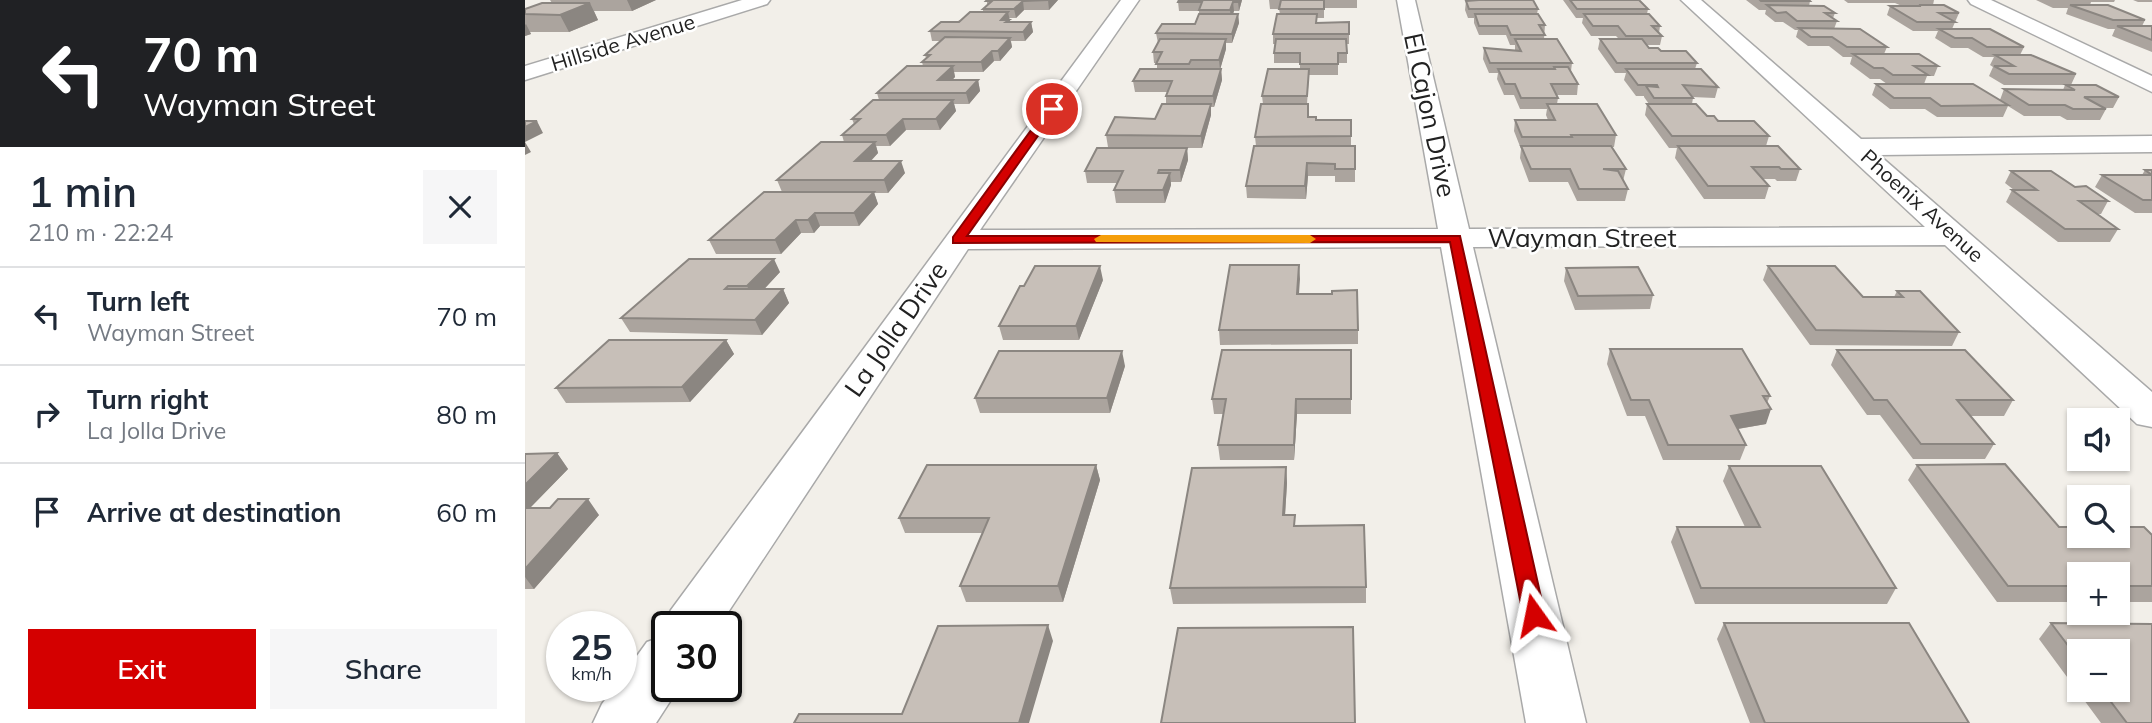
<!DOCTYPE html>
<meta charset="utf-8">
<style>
:root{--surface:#fff;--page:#f6f6f7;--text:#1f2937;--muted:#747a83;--line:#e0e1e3;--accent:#d40000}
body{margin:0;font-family:Mulish,sans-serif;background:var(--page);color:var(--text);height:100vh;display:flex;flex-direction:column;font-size:26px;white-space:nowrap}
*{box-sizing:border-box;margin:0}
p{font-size:23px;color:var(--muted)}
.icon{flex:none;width:38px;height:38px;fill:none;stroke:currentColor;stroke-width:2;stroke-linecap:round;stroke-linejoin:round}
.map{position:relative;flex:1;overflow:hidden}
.panel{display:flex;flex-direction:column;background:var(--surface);width:525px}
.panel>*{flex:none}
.top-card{background:#202124;color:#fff;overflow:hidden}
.tools{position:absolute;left:1542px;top:408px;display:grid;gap:14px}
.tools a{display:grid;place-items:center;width:63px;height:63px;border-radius:0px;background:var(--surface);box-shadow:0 2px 5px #0004;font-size:35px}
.speed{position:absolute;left:21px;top:611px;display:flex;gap:14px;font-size:35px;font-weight:700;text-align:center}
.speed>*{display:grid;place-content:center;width:91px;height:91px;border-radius:50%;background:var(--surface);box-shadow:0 2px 5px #0004;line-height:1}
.speed small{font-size:18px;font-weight:400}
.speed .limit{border:4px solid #111;border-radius:10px;background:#fff;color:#111}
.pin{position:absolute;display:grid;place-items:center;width:60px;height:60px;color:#fff;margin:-30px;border:4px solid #fff;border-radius:50%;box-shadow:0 2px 7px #0007}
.me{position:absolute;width:77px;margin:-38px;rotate:348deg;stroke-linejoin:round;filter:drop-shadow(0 0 5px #0008)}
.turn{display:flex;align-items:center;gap:24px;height:147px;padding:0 28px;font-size:32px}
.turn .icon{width:91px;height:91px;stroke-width:2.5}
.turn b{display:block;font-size:49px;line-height:60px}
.round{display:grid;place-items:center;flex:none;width:74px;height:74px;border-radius:0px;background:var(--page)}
.overview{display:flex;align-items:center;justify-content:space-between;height:119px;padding:0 28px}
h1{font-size:42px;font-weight:600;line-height:52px}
.action{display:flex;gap:14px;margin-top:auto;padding:14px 28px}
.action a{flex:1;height:80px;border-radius:0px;background:var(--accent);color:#fff;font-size:28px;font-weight:600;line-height:80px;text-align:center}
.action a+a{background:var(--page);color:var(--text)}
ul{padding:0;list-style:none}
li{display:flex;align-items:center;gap:21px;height:98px;padding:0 28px;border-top:2px solid var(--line)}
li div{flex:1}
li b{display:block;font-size:26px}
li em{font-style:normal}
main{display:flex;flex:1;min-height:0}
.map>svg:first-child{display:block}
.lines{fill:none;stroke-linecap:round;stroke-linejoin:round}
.minor-casing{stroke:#a9a9a9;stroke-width:3}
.minor{fill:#fff;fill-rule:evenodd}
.wall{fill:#aba49e;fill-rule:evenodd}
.shaded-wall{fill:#8b8681}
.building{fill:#c7bfb8;stroke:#8b8681;stroke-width:2}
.route{fill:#d40000;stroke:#8a0000;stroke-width:2}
.slow{fill:#f59e0b}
.labels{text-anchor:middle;stroke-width:5;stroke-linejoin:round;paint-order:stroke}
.far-street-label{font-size:21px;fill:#222;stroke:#fff}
.street-label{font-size:26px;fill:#222;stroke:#fff}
</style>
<main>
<section class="panel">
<div class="top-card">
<div class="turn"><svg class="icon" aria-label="left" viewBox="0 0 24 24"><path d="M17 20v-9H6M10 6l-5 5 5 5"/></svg><div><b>70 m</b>Wayman Street</div></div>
</div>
<div class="overview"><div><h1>1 min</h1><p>210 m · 22:24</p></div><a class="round"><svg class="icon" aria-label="close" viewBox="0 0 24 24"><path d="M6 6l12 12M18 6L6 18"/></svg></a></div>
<ul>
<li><svg class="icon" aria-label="left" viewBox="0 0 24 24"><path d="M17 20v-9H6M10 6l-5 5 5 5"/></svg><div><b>Turn left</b><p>Wayman Street</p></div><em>70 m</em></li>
<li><svg class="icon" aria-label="right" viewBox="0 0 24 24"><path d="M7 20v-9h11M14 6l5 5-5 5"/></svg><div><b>Turn right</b><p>La Jolla Drive</p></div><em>80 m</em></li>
<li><svg class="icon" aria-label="arrive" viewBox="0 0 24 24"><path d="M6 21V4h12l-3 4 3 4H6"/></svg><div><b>Arrive at destination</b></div><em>60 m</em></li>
</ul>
<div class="action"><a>Exit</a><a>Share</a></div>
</section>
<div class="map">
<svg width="1627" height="723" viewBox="0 0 1627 723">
<rect width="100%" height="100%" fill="#f2efe9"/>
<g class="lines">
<g class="minor-casing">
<path id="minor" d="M217,0H245L242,4L0,80V66Z
M596,0H614L455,230L913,229L872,0H890L944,229L1400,227L1156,0H1176L1336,139L1627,136V152L1354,155L1627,392V427L1612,424L1420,245L948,247L1061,723H1001L916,247L443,249L194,626H142V633L138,626L146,610Z
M1443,0H1466L1627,76V92L1446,4Z
M142,635V686H155L131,723H68L77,704L90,686H96V678L122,642Z"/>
</g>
<use href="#minor" class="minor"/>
</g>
<path class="wall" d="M25,0H131L107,11H69L73,20L44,32H5L6,34L0,36V9L27,3Z
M462,0H533L524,10H499L491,18H484L485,21L484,22H506L508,32L500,41H486L487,47L475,61H469L458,72H429L430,77L427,80H453L455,91L444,104H429L431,111L415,130H381L365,146H351L353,153L346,161L380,173L363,193H349L353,204L334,226H295L289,233H276L256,254H191L184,240L257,192L252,180L319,142L317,135L329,124L327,119L354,100L352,93L398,66L397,62L401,58L400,55L416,41H407L405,31L458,12V9L462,5Z
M717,0L714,11H709L708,14H713L714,23L707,43H701V49L695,69H696L697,80L689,107H686V115L677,148H662L663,160L656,182H646V185L640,203H591L589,190L593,183H562L560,171L659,148L583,147L581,135L630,119L641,104V96L642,92H610L608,81L632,69V63H629L628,52L633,43L631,33L670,24L674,14V11H654L653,2Z
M744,0H832V8H799V18H792V23L824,22V44H822V63H813V75H784L782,104L783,117L791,120H826V146H830V182H810V176H783L781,199L722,198L721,186L731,146L730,137L738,104L737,96L775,69V63H749V53L750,44H748V34L755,14L754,9H745Z
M1038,0H1114L1123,9L1122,14L1135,26L1134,33L1137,36L1135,45H1122L1124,48L1172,63L1170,69L1193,87L1190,98L1167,97L1168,98L1167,104L1182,116L1244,136L1241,146L1275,169L1271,181H1252L1250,179H1237L1244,186L1240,199H1179L1150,158L1152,148H1144L1120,115L1122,104H1124L1119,97V96H1111L1099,80L1101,73H1090L1073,49L1075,39H1094L1091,36H1066L1057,23L1058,18H1051Z
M1221,0H1284L1285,1L1284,6L1310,13L1308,18L1312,21L1309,29L1362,47L1359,54L1413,66L1409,76H1402L1399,84L1475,100L1479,89L1538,90L1540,85H1479L1464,76L1468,67L1465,65L1469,57H1458L1443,48H1426L1410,38L1413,31H1388L1362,15L1365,6H1377L1370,3H1323L1319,0H1409L1408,5L1434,13L1427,29L1499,47L1495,55L1551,74L1546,85L1594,97L1588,108H1579L1581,109L1575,120H1542L1535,116H1499L1483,106L1478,117H1412L1400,109H1365L1347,95L1351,84H1362L1355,79H1345L1325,64L1327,57H1318L1304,46H1283L1271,37L1273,30H1270L1258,22H1250L1240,14L1241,10H1234Z
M1511,0H1590L1589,2H1566L1565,5L1620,20L1617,26H1627V52L1587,36L1590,29H1583L1541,14L1543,8H1528Z
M1608,0H1627V2H1613Z
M941,1L1013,9L1012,14L1020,25L1019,39L1047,63L1046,71L1053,84L1052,95H1031L1033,98L1032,104L1091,135L1089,147H1087L1101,169L1098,181L1103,189L1100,201H1052L1043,182H1004L995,158L996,149L989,131L990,120H1023L1021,115L1022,109H995L989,95H979L972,79L973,73H964L958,59L959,48L990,51V45H985L981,35H954L949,23V18H943L940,10Z
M1620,170H1627V213H1610L1570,187L1577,175H1617Z
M1486,171L1550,187L1583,201L1576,214H1572L1593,229L1585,242H1533L1481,202L1487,190H1489L1480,183Z
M164,259L255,272L239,289H258L264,303L237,335L105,332L96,318Z
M774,265V294L833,330V344L695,345L694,330Z
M1243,266L1338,297H1369L1372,291L1434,332L1427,346L1285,345L1238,280Z
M1041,268L1128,295L1125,309L1050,310L1039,281Z
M578,280L554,340H478L474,326Z
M201,340L209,354L165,402L41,403L31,388Z
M1085,349L1245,396L1242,403L1241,424L1213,429L1221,445L1215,460H1138L1120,416H1102L1082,364Z
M826,350V414H772L769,460H695L693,445L698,414H689L687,399Z
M1312,350L1488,400L1479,416H1444L1469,444L1460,459H1388L1355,415H1342L1306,365Z
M600,366L585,413H455L450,398Z
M32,453L43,469L5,508H25L74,515L9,589H0V454Z
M571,465L575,480L538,602H441L435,586L457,533H380L374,518Z
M1392,465L1534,527L1627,535V602H1592V574H1554V602H1472L1383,480Z
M1204,466L1371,588L1362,604H1170L1146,542L1152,527H1220L1198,481Z
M761,467L762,483L760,515L770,526L841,587V603L648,604L645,588Z
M1199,623L1444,723H1225L1192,639Z
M1526,623L1627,723H1576L1514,639ZM1554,651L1592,690H1554Z"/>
<path class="shaded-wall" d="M102,0H131L107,11Z
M523,0H533L524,10Z
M714,0H717L714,11L713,2Z
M498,1L499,10L491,18L489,9Z
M708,2L709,11L706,19L705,10Z
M65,3L73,20L44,32L35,15Z
M483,12L485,21L484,22L476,20Z
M713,14L714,23L707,43V34Z
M506,22L508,32L500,41L498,32Z
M1,24L6,34L0,36V25Z
M485,38L487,47L475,61L473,51Z
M701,39V49L695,70L694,60Z
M467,51L469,61L458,72L456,62Z
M428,66L430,77L416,91L413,80Z
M696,69L697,80L689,107L688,96Z
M453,80L455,91L444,104L441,93Z
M428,100L431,111L415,130L411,119Z
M686,104V115L677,148L676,136Z
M378,119L381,130L365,146L361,135Z
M12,121L18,133L0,142L6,152L0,155V127Z
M350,142L353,153L334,173L330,161Z
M662,148L663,160L656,182L655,170Z
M376,161L380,173L363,193L359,180Z
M782,163L783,176L781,199L780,186Z
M645,173L646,185L640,203L638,190Z
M349,192L353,204L334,226L329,213Z
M290,213L295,226L289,233L283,220Z
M271,220L276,233L256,254L250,240Z
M249,259L255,272L229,300L222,286Z
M774,265L775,279L773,308L772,294Z
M575,266L578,280L554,340L551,326Z
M258,289L264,303L237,335L230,320Z
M201,340L209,354L165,402L157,387Z
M597,351L600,366L585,413L582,398Z
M771,399L772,414L769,460V445Z
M1246,409L1241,424L1200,431L1206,416Z
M32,453L43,469L0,513V485Z
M571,465L575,480L538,602L533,586Z
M761,467L762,483L759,531L758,515Z
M63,499L74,515L9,589L0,577V569Z
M523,625L528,641L504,723H494Z"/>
<path class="building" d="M462,0H523L498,1L489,9H458L467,1H461Z
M654,0H714L713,2H708L705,10H674L677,2H653Z
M756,0H799V9H754Z
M954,0H1008L1013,9H944L941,1Z
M1045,0H1114L1123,9H1052Z
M1235,0H1284L1285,1H1236Z
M17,3H65L35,15L0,14V9Z
M1242,5L1299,6L1310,13H1300L1312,21H1272L1261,12L1252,13Z
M1394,5H1419L1434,13H1414L1430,22H1392L1365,6H1396Z
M1545,5H1583L1620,20H1588Z
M445,12H483L476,20H484L481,22H506L498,32L405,31L416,22H434Z
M674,14H713L707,34L631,33L637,24H670Z
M752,14H792L791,23L824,22V34H748Z
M950,14H1013L1020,25H1014L1020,35H986L982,26H954Z
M1059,14H1124L1135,26H1127L1137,36H1101L1093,26H1068Z
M1592,26H1627V40Z
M1274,28L1335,29L1362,47H1322L1307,37H1286Z
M1414,29H1465L1499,47H1462L1447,38H1430Z
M420,37L485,38L473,51H467L456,62H397L405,55H400Z
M635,39H701L694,60H666L664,64H631L637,52H628Z
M751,39H821L822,53H813V64H775V53H749Z
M990,39H1032L1047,63H965L959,48L996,51Z
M1075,39H1117L1124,48H1133L1136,51H1161L1172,63H1092Z
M1328,54H1394L1413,66H1389L1403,75H1368L1358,68H1349Z
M1470,55H1506L1551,74H1484L1469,66H1489Z
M382,66H428L413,80H453L441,93H352Z
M1029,67H1043L1053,84H1026L1033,98H996L990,84H980L973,69H1030Z
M615,69H696L688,96H641L647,81H608Z
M743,69H784L782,96H737Z
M1101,69H1176L1193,87L1158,85L1168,98H1129L1121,86L1133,87L1132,85H1113Z
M1351,84H1448L1483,105L1416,106L1405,98H1369Z
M1541,85H1571L1594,97H1559L1581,109H1548L1540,105H1504L1479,89L1550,90Z
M348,100H428L411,119H378L361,135H317L335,119H327Z
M637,104H686L676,136L581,135L590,117L630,119Z
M736,104H783V117H791V120H826V136L730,137Z
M1022,104H1072L1091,135H1046L1047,137H997L990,120H1030Z
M1122,104H1171L1182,116H1189L1193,121H1229L1244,136H1147Z
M0,121H12L0,127Z
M296,142H350L330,161H376L359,180H252Z
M729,146H830V169H810V164L782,163L780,186H721Z
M996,146H1086L1101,169H1078L1093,171L1103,189H1054L1045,169H1006Z
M1153,146H1253L1275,169H1256L1254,167H1227L1244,186H1183Z
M572,148H662L655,170H634L633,173H645L638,190H589L598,171H560Z
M1620,170H1627V175Z
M1486,171H1526L1550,187L1561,186L1583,201H1554L1593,229H1540L1487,190H1512Z
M1577,175H1627V200H1618Z
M239,192H349L329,213H290L283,220H271L250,240H184Z
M164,259H249L222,286H203L200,289H258L230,320L96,318Z
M705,265H774L772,294H807V291L832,290L833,330H694Z
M510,266H575L551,326H474L495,286H499Z
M1243,266H1310L1338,297H1378L1372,291H1395L1434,332L1291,330Z
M1113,267L1128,295L1053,296L1041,268Z
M84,340H201L157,387L31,388Z
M1085,349H1217L1245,396H1238L1246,409L1206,416L1221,445H1143L1124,400H1106Z
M697,350H826V399H771L769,445H693L701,399H687Z
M1312,350H1440L1488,400H1432L1469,444H1396L1362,400H1349Z
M474,351H597L582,398H450Z
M32,453L0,485V454Z
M1480,464L1534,527H1554V536H1592V527H1619L1627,535V586H1592V574H1554V586H1483L1392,465Z
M402,465H571L533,586H435L464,518H374Z
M1204,466H1296L1371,588H1176L1152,527H1235Z
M761,467L758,515H770L769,526L839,525L841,587L645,588L667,468Z
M33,499H63L0,569V508H25Z
M1199,623H1384L1444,723H1240Z
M1526,623L1627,624V723H1602L1577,690H1592V651H1554V660Z
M523,625L494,723H269L274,714H377L413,626Z
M828,627L830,723H636L653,628Z"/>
<path class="route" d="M523,107L532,109L442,236H935L1020,615L1017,622L1009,624L1001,622L998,615L925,242L428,243V237Z"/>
<path class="slow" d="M576,235H785L791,239L785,243L571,242L569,239Z"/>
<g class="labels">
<g class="far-street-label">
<text transform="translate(98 43) rotate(-17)" y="7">Hillside Avenue</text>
<text transform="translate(1397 206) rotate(42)" y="7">Phoenix Avenue</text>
</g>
<g class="street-label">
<text transform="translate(905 115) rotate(78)" y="9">El Cajon Drive</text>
<text x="1057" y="247">Wayman Street</text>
<text transform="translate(371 329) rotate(-55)" y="9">La Jolla Drive</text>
</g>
</g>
</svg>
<div class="tools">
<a><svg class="icon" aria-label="sound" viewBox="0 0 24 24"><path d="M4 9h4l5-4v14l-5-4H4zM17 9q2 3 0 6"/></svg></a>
<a><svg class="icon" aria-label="search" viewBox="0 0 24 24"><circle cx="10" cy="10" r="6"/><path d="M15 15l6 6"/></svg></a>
<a>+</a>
<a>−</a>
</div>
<div class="speed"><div>25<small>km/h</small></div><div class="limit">30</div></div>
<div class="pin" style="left:527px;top:109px;background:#d93025"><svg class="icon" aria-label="arrive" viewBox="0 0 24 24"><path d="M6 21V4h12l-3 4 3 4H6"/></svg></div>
<svg class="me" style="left:1009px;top:615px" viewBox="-20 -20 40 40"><path d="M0-17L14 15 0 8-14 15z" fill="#d40000" stroke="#fff" stroke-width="4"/></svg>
</div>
</main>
